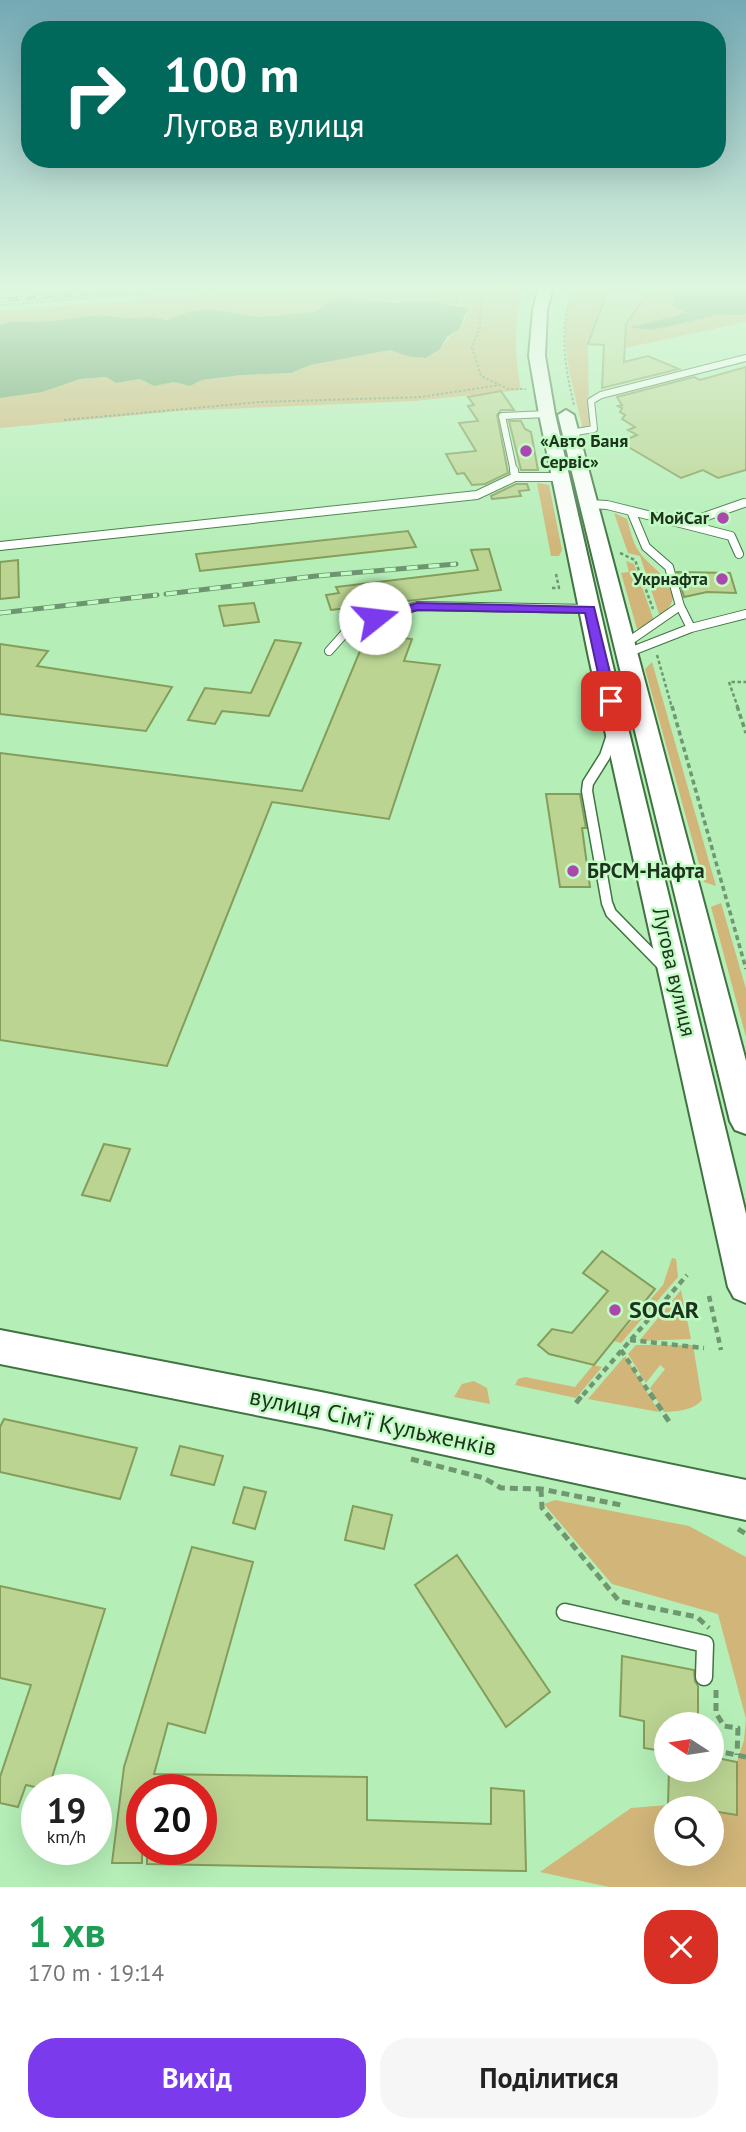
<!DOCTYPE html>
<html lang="uk">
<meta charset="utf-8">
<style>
:root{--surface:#fff;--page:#f6f6f6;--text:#222;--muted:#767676;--accent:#7c3aed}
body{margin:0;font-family:"PT Sans",sans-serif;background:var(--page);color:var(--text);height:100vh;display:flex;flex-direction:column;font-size:26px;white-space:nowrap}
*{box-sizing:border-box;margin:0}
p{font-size:23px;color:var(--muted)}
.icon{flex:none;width:38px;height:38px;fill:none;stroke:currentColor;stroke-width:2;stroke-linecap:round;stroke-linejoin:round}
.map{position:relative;height:1887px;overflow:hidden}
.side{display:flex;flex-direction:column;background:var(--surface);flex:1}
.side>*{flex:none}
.banner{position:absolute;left:21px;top:21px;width:705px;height:147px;border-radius:28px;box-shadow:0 7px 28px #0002;background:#00695c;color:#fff;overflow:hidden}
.needle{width:46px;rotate:282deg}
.buttons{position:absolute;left:654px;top:1712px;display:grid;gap:14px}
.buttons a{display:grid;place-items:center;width:70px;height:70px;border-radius:50%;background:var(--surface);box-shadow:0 7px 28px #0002;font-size:35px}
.speed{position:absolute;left:21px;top:1774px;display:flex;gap:14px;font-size:35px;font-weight:700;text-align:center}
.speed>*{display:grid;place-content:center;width:91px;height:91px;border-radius:50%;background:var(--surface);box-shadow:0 7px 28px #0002;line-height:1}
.speed small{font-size:18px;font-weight:400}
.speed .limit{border:10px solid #d22;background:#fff;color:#111}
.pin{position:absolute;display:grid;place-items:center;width:60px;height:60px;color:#fff;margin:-30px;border-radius:14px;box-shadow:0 4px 10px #0006}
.me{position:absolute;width:77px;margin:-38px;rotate:74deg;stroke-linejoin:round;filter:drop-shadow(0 0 5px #0008)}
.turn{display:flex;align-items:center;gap:24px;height:147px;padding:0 28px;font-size:32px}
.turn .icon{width:91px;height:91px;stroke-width:2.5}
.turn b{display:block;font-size:49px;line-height:60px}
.round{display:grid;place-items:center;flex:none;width:74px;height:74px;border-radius:28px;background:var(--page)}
.summary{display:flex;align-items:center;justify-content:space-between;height:119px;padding:0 28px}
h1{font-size:42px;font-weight:800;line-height:52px;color:#1e9e55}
.button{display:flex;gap:14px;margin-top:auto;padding:14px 28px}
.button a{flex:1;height:80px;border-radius:28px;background:var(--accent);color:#fff;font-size:28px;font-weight:800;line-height:80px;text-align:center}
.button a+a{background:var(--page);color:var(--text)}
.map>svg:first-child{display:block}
.green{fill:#d1b579}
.water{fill:#669968}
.building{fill:#bbd492;stroke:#859d5b;stroke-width:2}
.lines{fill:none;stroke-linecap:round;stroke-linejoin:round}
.lane-far3-casing{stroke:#3f7342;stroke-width:8}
.lane-far2-casing{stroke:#3f7342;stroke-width:10}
.lane-far1-casing{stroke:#3f7342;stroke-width:13}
.lane-casing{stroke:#3f7342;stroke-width:19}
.secondary-casing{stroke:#3f7342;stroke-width:4}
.path-far4{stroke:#6f9770;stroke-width:2;stroke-dasharray:2.5 2;stroke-linecap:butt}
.path-far3{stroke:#6f9770;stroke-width:2.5;stroke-dasharray:3.5 2.5;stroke-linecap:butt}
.path-far2{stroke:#6f9770;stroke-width:3.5;stroke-dasharray:5 3.5;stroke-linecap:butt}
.path-far1{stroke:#6f9770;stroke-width:4.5;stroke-dasharray:6 4.5;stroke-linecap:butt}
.path{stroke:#6f9770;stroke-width:5;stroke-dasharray:8 5;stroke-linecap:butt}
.lane-far3{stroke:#fff;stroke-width:6}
.lane-far2{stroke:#fff;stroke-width:8}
.lane-far1{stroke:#fff;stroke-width:10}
.lane{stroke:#fff;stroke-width:16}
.secondary{fill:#fff;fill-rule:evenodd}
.rail-far1-casing{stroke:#6d956f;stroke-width:4.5}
.rail-casing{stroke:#6d956f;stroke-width:5}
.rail-far1{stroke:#c2fcc4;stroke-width:2.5;stroke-dasharray:9;stroke-linecap:butt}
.rail{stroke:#c2fcc4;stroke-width:3.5;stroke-dasharray:11;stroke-linecap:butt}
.route{fill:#7c3aed;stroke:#51269a;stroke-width:2}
.poi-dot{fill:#aa48b0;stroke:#c2fcc4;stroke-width:2.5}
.labels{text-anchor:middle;stroke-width:5;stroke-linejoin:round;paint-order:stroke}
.far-poi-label{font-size:18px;font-weight:bold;fill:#1d331e;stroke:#c2fcc4;text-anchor:end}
.poi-label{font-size:21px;font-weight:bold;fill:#1d331e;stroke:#c2fcc4;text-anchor:start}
.street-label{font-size:21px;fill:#1d331e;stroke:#c2fcc4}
.near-poi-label{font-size:24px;font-weight:bold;fill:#1d331e;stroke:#c2fcc4;text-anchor:start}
.near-street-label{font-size:24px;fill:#1d331e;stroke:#c2fcc4}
</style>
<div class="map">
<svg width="746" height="1887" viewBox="0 0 746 1887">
<rect width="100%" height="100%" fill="#b5eeb7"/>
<path class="green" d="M309,287H464L458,305L346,299L321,306L315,312L259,317L210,309L167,320L152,317L126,318L95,315L54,321L8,322L0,325V311Z
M467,287H525C513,322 514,355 521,390L414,401L178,411L0,428V398L33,393L80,379L109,377L116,383L140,379L154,386L174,382L190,386L202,380L241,375L291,373L310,365L390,350L410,357L426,358L440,349L467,317L465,306L461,305Z
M574,287H609L588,344L589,430H583C573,383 554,334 574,287Z
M652,287H678L674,294V306L687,313L667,320L635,325C664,327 689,318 718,314C728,313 736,317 746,314V322L625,348L626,330L623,329Z
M537,483L549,485L562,550L559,556H551Z
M614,513L627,519C630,529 632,541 638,550C653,574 694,587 660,617L640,556L628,553Z
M626,561L634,564L654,621L637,629L621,573L629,572Z
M652,662L716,886L704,882L645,669Z
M721,903L746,989V1037L711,907Z
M672,1258L676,1259L678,1277L621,1343L614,1341L663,1285Z
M681,1290L691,1339L639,1341Z
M636,1345H693L702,1400C692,1411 678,1411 664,1412L650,1388L665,1369L660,1365L646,1383L628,1354Z
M624,1357H626L659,1412L588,1399Z
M593,1365L602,1367L576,1398L515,1385L518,1379L525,1377L575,1387Z
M474,1381L487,1388L490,1404L454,1397L462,1384Z
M555,1500L689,1526L746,1557V1887H609L540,1872L631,1808L668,1805L686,1808H667V1853H712V1811L737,1815V1762L744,1740L746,1719L718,1614L612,1584L544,1504Z"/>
<path class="water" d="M678,287H746V314C736,317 728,313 719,314C694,317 656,335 633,327L687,313L674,306V294Z
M346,299L398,303L424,301L468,308L459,329L447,337L440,349L426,358L410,357L390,350L310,365L291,373L241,375L202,380L190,386L174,382L154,386L140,379L116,383L106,377L80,379L42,392L0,398V325L8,322L54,321L96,315L126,318L152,317L167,320L191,311L210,309L259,317L315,312L329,301Z"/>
<path class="building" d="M609,287H652L626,324L624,362L648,356L679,369L602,388L604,345L588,344Z
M746,367V470L718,478L703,470L681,478L620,442L637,435L628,430L635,427L622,419L625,415L620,412L622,408L618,406L622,405L617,397L694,377L700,380Z
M501,391L514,410H501L497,415L508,473L485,484L472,485L464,473L457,474L446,454L476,451L459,423L478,421L468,406L474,405L468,397Z
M509,421H521L525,429L531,432L538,470H521Z
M516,484H527L529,490L519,491L521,496L492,499L491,496Z
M408,531L416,547L200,571L196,554Z
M489,549L501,590L331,610L326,595L339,593L336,587L478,570L471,550Z
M18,560L19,597L0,599V562Z
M677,572L730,573L736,593L707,592L684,597Z
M254,603L259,622L224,626L219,606Z
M367,634L412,639L404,661L440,665L389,819L272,802L167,1066L0,1040V753L302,791Z
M275,640L301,643L269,716L222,711L215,724L188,720L205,688L251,693Z
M0,644L48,651L37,666L172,687L146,731L0,714Z
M546,794H580L586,828H582L590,887H560Z
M104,1144L130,1149L110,1201L82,1195Z
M602,1251L655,1289L594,1365L549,1354L538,1345L552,1329L572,1333L608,1291L583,1273Z
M4,1419L137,1448L120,1499L0,1472V1427Z
M180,1446L223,1456L214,1485L171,1475Z
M244,1487L266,1492L255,1529L233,1523Z
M353,1506L392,1515L384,1549L345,1540Z
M192,1547L253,1562L205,1733L168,1723L154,1774L367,1777V1820L491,1824V1788L524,1791L526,1871L147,1864V1850H201V1790H142V1863H112L124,1767Z
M457,1555L550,1692L506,1727L415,1585Z
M0,1586L105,1609L48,1790L26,1785L18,1807L0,1803V1777L31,1685L0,1678Z
M622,1656L694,1670L695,1681L698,1686V1724H667V1752L644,1748V1721L620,1716Z
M712,1757L737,1762V1815L712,1811V1808L668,1805L669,1769H712Z"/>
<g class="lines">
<g class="lane-far3-casing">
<path id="lane-far3" d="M570,433L594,429L591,401L601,395L746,358
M514,472L502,416L547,414"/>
</g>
<g class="lane-far2-casing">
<path id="lane-far2" d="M514,470L515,477
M589,504L607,505L684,524L744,503
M631,511L646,547L669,567L680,606L691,628
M684,524L731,536L739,554
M0,546L477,495L515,477H560
M625,644L680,606
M329,651L353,624L417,606L590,609
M627,653L691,628L746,614"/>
</g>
<g class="lane-far1-casing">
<path id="lane-far1" d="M613,732L605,756L588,783L587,791L607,903L611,913L663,966"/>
</g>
<g class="lane-casing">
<path id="lane" d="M565,1612L705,1644L704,1677"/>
</g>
<g class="secondary-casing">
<path id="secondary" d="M539,287H553L547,310L545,356L555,414L611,658L746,1214V1303L734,1298L728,1287L589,658L539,414L529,356L533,310Z
M566,410L574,415L746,1061V1134L735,1130L730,1121L558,415Z
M0,1330L321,1392L746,1480V1520L321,1428L0,1364Z"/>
</g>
<path class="path-far4" d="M486,287L481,298L480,327L472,348L481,376L508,389H526
M573,287C559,327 564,364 574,405
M678,287L674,295V306L686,311
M0,305L233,287
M686,311L677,317L633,327L653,329L719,314H746
M64,420L260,402L421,397L500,385"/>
<path class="path-far3" d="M620,553L635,560L653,609
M552,588H559L556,574
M657,655L672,708
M738,708L729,682H746"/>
<path class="path-far2" d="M672,706L746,969
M737,706L746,733"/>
<path class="path-far1" d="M709,1296L721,1350
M630,1340L704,1348
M621,1350L651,1395
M583,1395L687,1275"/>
<path class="path" d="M650,1393L670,1423
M576,1403L584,1393
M411,1459L484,1478L501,1488L541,1489L621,1505
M541,1489L542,1508L619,1601L697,1617L709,1628
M738,1529L746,1534
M716,1690V1713L724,1726L738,1728L737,1755
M713,1750L746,1757"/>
<use href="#lane-far3" class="lane-far3"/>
<use href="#lane-far2" class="lane-far2"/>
<use href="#lane-far1" class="lane-far1"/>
<use href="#lane" class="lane"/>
<use href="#secondary" class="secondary"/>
<g class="rail-far1-casing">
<path id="rail-far1" d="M0,290L38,287
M0,300L179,287"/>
</g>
<g class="rail-casing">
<path id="rail" d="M166,594L316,576L456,564
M0,613L157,595"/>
</g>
<use href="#rail-far1" class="rail-far1"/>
<use href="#rail" class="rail"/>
</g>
<linearGradient id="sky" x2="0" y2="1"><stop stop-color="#74a9b5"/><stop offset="0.52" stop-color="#def7df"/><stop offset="1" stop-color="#def7df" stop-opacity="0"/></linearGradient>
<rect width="746" height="551" fill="url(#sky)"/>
<path class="route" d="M417,603L594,607L617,701L611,705L604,701L585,613L418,610L375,622L369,618Z"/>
<g class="poi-dot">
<circle cx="526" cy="451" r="7"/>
<circle cx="723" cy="518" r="7"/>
<circle cx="722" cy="579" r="7"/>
<circle cx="573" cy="871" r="7"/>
<circle cx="615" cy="1310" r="7"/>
</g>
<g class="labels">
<g class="far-poi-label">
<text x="540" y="447" text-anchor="start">«Авто Баня<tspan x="540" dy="21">Сервіс»</tspan></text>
<text x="709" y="524">МойCar</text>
<text x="708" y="585">Укрнафта</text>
</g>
<g class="poi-label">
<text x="587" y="878">БРСМ-Нафта</text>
</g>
<g class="street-label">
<text transform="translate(674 972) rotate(77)" y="7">Лугова вулиця</text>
</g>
<g class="near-poi-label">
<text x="629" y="1318">SOCAR</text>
</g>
<g class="near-street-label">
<text transform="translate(373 1422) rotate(12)" y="8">вулиця Сімʼї Кульженків</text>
</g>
</g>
</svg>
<div class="buttons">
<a><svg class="needle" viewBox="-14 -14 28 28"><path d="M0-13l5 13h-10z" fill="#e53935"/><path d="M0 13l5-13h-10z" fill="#767676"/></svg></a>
<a><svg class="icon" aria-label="search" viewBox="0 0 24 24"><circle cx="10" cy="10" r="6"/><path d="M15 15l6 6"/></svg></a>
</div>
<div class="speed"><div>19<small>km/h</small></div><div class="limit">20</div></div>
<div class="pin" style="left:611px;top:701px;background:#d93025"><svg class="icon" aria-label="arrive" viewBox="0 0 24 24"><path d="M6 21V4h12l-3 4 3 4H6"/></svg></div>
<svg class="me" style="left:375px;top:618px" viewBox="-20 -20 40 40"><circle r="19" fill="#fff"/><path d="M0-13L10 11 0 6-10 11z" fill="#7c3aed"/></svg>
<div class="banner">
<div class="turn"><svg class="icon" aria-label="right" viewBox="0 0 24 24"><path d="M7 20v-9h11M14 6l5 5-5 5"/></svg><div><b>100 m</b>Лугова вулиця</div></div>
</div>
</div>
<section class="side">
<div class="summary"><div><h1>1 хв</h1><p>170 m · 19:14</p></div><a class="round" style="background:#d93025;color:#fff"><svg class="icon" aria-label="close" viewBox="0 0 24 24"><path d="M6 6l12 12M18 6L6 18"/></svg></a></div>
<div class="button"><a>Вихід</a><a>Поділитися</a></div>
</section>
